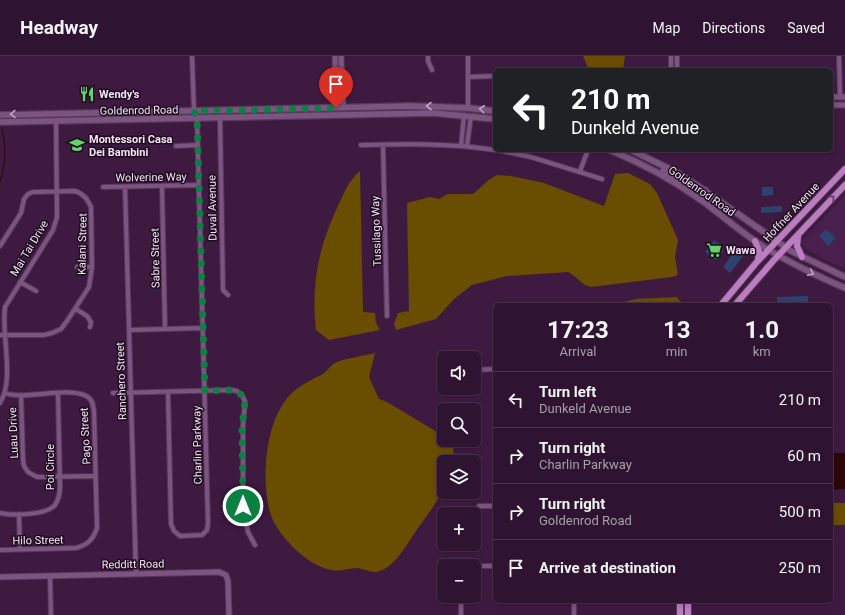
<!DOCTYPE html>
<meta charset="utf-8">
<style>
:root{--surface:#2e1431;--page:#361d39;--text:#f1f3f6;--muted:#a79eab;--line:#49334d}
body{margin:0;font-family:Roboto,sans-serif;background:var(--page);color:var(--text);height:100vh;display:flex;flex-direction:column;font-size:15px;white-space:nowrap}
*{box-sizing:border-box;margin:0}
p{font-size:13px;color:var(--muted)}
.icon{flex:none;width:22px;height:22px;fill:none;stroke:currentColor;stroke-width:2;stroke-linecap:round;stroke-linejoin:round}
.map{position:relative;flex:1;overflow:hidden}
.sheet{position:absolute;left:493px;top:247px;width:340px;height:300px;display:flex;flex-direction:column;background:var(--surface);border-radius:6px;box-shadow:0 2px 6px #0003,0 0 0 1px var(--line)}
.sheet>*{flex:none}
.banner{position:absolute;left:493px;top:12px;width:340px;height:84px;border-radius:6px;box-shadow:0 2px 6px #0003,0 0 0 1px var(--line);background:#202124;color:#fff;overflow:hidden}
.controls{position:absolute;left:437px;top:295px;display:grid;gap:8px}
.controls a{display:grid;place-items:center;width:44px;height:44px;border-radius:6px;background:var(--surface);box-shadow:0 2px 6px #0003,0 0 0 1px var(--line);font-size:20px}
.pin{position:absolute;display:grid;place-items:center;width:34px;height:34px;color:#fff;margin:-41px -17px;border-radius:50% 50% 50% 0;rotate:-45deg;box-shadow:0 0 4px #0007}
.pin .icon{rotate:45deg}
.me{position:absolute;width:44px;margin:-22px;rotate:0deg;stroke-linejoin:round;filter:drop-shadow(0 0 3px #0008)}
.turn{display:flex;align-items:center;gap:14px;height:84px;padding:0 12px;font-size:18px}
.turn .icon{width:52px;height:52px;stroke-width:2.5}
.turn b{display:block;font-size:28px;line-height:34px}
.eta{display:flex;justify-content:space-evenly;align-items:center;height:68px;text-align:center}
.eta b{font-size:24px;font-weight:700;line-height:28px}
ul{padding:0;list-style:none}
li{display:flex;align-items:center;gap:12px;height:56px;padding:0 12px;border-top:1px solid var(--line)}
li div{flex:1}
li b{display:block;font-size:15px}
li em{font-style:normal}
header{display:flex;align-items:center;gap:24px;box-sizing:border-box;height:56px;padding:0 20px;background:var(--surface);border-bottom:1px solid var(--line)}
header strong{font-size:19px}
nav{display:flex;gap:22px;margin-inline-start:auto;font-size:14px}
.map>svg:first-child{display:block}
.built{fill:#491f4d}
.green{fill:#694d00}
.water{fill:#2d0607}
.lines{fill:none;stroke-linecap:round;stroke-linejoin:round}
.stream{stroke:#2d0607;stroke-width:1}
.building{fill:#2d426f}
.minor-casing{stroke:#573859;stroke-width:6}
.tertiary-casing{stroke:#573859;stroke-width:7}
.secondary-casing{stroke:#573859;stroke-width:8}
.primary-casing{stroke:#573859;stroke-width:8}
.minor{stroke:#7c5480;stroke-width:4}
.tertiary{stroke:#7c5480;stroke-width:5}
.secondary{stroke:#7c5480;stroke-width:5.5}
.primary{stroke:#ba7dbf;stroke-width:6}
.oneway{stroke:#c0a2c3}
.oneway2{stroke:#633f66}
.route{stroke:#0b8043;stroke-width:7;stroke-dasharray:0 12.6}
.labels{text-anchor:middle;stroke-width:3;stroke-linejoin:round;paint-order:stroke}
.poi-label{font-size:11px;font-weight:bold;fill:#f8e1f9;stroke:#1c0c1e;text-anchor:start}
.street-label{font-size:11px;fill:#f8e1f9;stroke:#1c0c1e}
</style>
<header>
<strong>Headway</strong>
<nav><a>Map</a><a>Directions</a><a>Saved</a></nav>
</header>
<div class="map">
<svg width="845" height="559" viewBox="0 0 845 559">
<rect width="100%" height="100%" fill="#3e1a41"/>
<path class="built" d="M845,139V212L829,206L804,192L802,185Z"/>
<path class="green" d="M583,0H625L623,14H589Z
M360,115L363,256L375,257L376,267L380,274L329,284L316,274C311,229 318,192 338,150C345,135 347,127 360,115Z
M628,117L650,128L657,137L678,184L675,201L678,219L672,221L591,231C581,229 577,220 568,216L507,220L472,229L454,243L436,263L396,274L394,268L398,257L409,255L407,147L430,141L439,143L448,138H473L490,123L497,119L511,120L544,127L604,150L615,118Z
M677,241L683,249H611L636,243Z
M375,297L369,321L379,343L387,346L442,379L444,384H446L453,392L455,406H444C444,414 446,426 443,433C437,448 421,467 412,481C404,493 390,517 373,516C368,515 363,513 358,512C349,512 339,516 331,514C306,509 275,478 269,453C262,422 265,372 285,345C294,332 307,326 321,319C327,316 331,308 337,306C347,302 364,300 375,297Z
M831,447H845V469H831Z"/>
<path class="water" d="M831,397H845V433L831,434Z"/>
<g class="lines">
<path class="stream" d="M0,126C6,108 6,91 2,72"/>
</g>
<path class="building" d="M762,131H773V139L762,140Z
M782,150V156L761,157V151Z
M826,173L836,182L828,190L819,180Z
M714,184L722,190L720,193L723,195L716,204L705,196Z
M736,193L744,199L730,217L723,211Z
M808,240V249H777V241Z"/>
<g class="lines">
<g class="minor-casing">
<path id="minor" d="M428,0V5L432,14
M468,0V52
M671,0V14
M677,0V14
M839,0L840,41
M468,21L495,20
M220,62L223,234L228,239
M361,89C406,88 451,87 495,94
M383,89L387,260
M176,90L198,89
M461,90L464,60
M467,90L471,60
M497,94L531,101L602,123
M580,115L588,94
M162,130L165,273
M103,131L199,129
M125,131L136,518
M0,190L21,157L24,143L28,138L33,136L75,135C84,138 87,143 91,151L92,211L89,231L67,265L61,273L52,277L44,279H0
M77,211H92
M20,226L36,235
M76,253L87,260L91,266L90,271
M129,274L203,272
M474,314L495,313
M168,336L171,468L174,475L180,480L202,479L207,474L208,467L197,62L194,55L192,0
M113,337L231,334L237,335L242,339L245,346L243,370V450L248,476L255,489
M21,339L23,403L24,410L28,416L37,421L96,420
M0,347C15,323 1,279 5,251L53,174L57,161L56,66
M479,450H495
M0,457C12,460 47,459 55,449C59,443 60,436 60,430L58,338
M19,458L20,493
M0,494L76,492C87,489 93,484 97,472L94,355C93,350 93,344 88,341C72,329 25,345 5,337
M474,510H495
M50,520L51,559
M461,540V559
M574,559V545"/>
</g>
<g class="tertiary-casing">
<path id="tertiary" d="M335,0L336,52
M341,0L343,51
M831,41H845
M831,49H845
M0,521L219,516L226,519L228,525L229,559"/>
</g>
<g class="secondary-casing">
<path id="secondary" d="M0,59L411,50L468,52L495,55
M0,66L433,57L495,63
M610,94C641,107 670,122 698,142C720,157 740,176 764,191C790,207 817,220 845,232
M631,94L678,117L698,130L791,195L845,221
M663,115L696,134H705
M699,143L706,140L714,145"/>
</g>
<g class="primary-casing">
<path id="primary" d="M798,180L797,190L802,201
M755,185L759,195L758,204
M721,249L756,207L845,113
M735,249L774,204L845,129
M680,545V559
M688,545V559"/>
</g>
<use href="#minor" class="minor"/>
<use href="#tertiary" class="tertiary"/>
<use href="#secondary" class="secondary"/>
<use href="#primary" class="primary"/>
</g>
<defs><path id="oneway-chevron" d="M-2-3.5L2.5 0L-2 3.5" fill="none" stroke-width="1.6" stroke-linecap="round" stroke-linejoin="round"/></defs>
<g class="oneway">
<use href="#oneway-chevron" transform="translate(429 50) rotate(-180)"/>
<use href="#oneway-chevron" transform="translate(482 53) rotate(-174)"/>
<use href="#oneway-chevron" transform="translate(13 58) rotate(179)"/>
<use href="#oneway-chevron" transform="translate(811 217) rotate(25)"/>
</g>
<use class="oneway2" href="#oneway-chevron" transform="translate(832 142) rotate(-46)"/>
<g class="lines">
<path class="route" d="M243,450L242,370L245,346L242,339L237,336L230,334L205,335L197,62L194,55L336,52"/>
</g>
<defs>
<g id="restaurant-bare" transform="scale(1.2)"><path d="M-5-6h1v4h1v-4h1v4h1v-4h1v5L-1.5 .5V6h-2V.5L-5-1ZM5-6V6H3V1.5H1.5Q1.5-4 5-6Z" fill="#64d468" stroke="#1c0c1e" stroke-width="2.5" paint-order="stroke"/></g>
<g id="school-bare" transform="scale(1.2)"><path d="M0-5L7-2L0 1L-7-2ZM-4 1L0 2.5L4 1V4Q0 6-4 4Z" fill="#64d468" stroke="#1c0c1e" stroke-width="2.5" paint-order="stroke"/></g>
<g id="supermarket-bare" transform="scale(1.2)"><path d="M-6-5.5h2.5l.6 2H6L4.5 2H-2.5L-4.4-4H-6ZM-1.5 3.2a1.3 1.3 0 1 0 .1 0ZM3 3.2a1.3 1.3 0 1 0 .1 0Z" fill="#64d468" stroke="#1c0c1e" stroke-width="2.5" paint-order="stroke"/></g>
</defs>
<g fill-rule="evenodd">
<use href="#restaurant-bare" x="87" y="38"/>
<use href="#school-bare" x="77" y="89"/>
<use href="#supermarket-bare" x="714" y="194"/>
</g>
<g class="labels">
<g class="poi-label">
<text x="99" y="42">Wendy's</text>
<text x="89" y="87">Montessori Casa<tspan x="89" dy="13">Dei Bambini</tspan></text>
<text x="726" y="198">Wawa</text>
</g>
<g class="street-label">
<text transform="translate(139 54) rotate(-1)" y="4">Goldenrod Road</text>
<text transform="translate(151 121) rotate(-1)" y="4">Wolverine Way</text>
<text transform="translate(702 135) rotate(35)" y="4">Goldenrod Road</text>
<text transform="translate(212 152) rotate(-91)" y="4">Duval Avenue</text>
<text transform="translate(791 156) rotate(-47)" y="4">Hoffner Avenue</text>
<text transform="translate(376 175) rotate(-92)" y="4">Tussilago Way</text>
<text transform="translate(82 188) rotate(-89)" y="4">Kalani Street</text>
<text transform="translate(29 192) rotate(-59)" y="4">Mai Tai Drive</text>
<text transform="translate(155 202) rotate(-91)" y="4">Sabre Street</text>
<text transform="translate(121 325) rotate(-92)" y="4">Ranchero Street</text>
<text transform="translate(13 377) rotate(-92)" y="4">Luau Drive</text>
<text transform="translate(85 380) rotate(-93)" y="4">Pago Street</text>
<text transform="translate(197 389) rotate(-91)" y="4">Charlin Parkway</text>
<text transform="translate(50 411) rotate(-90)" y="4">Poi Circle</text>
<text transform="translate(38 484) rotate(-1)" y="4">Hilo Street</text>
<text transform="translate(133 508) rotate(-1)" y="4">Redditt Road</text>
</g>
</g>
</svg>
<div class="controls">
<a><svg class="icon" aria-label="sound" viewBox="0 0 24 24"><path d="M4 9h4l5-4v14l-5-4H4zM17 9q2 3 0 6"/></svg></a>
<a><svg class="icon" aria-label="search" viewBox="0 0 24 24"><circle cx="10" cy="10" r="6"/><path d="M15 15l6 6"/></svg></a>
<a><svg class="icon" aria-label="layers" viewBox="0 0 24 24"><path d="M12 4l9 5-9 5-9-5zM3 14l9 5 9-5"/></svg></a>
<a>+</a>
<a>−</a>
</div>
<div class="pin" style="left:336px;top:52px;background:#d93025"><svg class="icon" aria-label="arrive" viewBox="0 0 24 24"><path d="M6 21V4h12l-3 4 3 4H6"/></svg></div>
<svg class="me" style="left:243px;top:450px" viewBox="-20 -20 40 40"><circle r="17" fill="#0b8043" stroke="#fff" stroke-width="3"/><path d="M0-11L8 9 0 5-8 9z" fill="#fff"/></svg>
<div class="banner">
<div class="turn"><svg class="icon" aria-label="left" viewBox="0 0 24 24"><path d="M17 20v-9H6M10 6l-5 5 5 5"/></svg><div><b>210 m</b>Dunkeld Avenue</div></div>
</div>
<section class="sheet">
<div class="eta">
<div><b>17:23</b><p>Arrival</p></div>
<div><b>13</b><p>min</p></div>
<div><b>1.0</b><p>km</p></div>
</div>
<ul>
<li><svg class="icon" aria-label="left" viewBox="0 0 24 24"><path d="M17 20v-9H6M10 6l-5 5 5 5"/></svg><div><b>Turn left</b><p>Dunkeld Avenue</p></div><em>210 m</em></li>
<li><svg class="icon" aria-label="right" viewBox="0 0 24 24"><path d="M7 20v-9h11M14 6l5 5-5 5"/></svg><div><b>Turn right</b><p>Charlin Parkway</p></div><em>60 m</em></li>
<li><svg class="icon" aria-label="right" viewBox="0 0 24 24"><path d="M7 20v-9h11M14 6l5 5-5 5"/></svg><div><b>Turn right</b><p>Goldenrod Road</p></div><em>500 m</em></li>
<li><svg class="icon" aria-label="arrive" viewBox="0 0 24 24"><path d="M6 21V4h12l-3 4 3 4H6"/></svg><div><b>Arrive at destination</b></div><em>250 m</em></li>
</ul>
</section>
</div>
